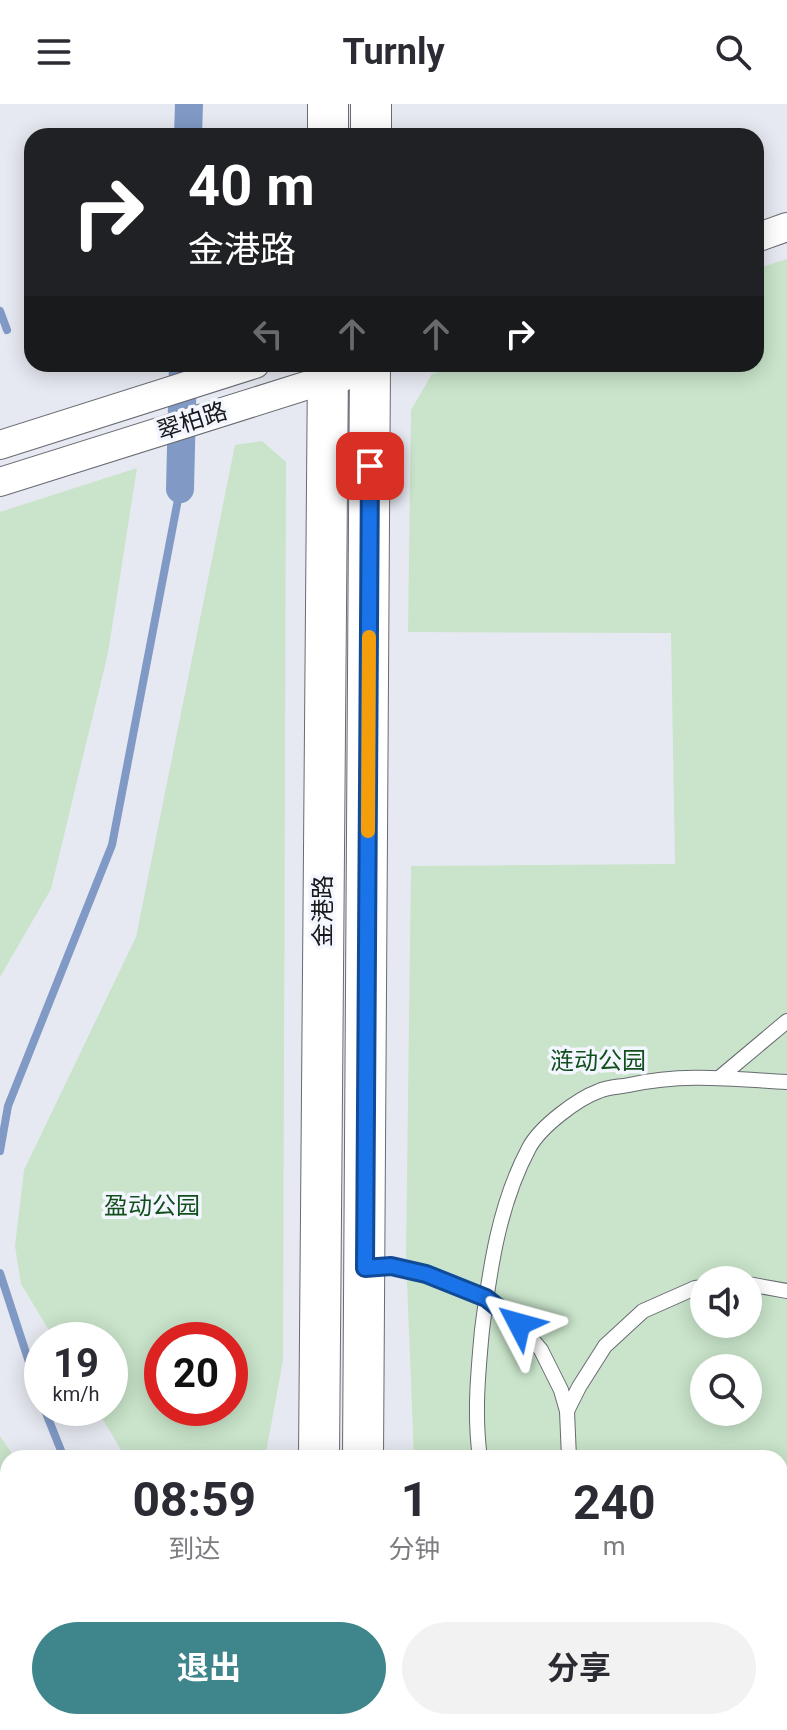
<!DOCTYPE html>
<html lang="zh">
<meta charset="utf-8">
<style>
:root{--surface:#fff;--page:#f2f2f3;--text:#2b2b33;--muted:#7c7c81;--accent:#3e868c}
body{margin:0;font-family:Roboto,"Noto Sans SC",sans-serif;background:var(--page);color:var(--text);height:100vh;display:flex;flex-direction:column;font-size:30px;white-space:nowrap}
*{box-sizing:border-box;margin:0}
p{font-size:26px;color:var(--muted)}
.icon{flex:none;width:44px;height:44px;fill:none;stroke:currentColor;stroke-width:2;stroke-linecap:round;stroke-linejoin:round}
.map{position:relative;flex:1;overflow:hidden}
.side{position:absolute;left:0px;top:1346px;width:788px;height:280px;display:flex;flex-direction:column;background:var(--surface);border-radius:24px 24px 0 0;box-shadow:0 4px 20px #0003}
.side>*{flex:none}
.hud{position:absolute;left:24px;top:24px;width:740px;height:244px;border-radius:24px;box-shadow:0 4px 20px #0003;background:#202124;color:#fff;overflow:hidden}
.controls{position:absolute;left:690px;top:1162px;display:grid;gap:16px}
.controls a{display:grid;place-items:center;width:72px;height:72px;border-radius:50%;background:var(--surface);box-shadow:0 4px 20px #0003;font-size:40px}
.speed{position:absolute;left:24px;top:1218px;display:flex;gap:16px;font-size:40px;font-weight:700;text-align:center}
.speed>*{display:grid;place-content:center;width:104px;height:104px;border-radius:50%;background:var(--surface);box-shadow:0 4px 20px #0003;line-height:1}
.speed small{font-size:20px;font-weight:400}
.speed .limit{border:12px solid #d22;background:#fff;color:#111}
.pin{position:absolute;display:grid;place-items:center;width:68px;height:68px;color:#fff;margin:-34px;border-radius:16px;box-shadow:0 4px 12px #0006}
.me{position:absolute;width:88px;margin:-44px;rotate:309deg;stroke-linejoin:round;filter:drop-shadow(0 0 6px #0008)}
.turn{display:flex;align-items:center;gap:28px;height:168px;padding:0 32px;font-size:36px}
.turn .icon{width:104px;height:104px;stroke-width:2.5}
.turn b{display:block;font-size:56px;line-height:68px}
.lanes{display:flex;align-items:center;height:76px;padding:0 32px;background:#0003;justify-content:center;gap:40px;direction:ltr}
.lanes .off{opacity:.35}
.eta{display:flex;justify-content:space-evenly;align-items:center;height:136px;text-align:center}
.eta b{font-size:48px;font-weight:700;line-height:56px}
.primary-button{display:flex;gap:16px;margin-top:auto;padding:16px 32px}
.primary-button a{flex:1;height:92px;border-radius:48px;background:var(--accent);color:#fff;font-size:32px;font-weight:700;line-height:92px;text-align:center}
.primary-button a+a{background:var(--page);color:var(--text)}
header{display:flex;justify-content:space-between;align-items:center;height:104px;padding:0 32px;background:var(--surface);font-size:36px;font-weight:700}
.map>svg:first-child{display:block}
.green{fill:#c9e4ca;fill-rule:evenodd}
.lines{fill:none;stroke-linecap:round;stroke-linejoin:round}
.stream{stroke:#809ac5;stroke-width:8}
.canal{stroke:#809ac5;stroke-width:28}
.lane-casing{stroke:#696b73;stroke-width:16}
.street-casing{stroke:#696b73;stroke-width:30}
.secondary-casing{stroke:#696b73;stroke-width:42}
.lane{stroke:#fff;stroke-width:14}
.street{stroke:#fff;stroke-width:28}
.secondary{stroke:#fff;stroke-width:40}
.route-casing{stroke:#114b97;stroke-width:20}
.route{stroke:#1a73e8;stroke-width:14}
.slow{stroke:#f59e0b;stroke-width:14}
.labels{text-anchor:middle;stroke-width:7;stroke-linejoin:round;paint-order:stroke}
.street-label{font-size:24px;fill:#18191c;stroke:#f3f6fe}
.park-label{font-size:24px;fill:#124f1d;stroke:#f3f6fe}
</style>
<header><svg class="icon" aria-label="menu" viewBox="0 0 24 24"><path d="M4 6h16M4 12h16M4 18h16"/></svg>Turnly<svg class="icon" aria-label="search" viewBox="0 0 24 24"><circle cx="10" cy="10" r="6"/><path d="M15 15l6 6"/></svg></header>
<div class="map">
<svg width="787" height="1626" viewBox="0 0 787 1626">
<rect width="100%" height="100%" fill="#e6e9f1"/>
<path class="green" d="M787,155V1626H416V1618H780V1354H414L406,1152L411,762L675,760L671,529L408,528L411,306L432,270L462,260H756V165ZM704,1176H748V1220H704ZM704,1264H748V1308H704Z
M262,337L286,358L283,1256L265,1354H124L121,1346L96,1304H110V1236H55L21,1180L15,1142L24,1066L136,833L235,341ZM162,1236H230V1304H162Z
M137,364L108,549L51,785L0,873V408Z
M0,1332L15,1354H8V1618H28L25,1626H0Z
M115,1618H253L252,1626H113Z"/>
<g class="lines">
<path class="stream" d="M0,207L7,226
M0,1047L8,1002L112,741L180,385
M0,1169L42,1298
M44,1304L64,1354
M51,1626L53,1618"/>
<path class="canal" d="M188,32L189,0
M180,385L183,260"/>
<g class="lane-casing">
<path id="lane" d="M719,974L787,917
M365,1164L391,1162L426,1170L486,1194L519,1220L541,1246L561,1286L567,1307L569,1354
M748,1180L787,1187
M567,1307L579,1283L605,1242L643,1207L695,1184L704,1183
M480,1354C474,1311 478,1269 482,1226C490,1164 499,1100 529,1044C540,1023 577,995 599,987C608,983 619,983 629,981C685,969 731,975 787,978
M780,1550L787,1555
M565,1618L571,1626"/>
</g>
<g class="street-casing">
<path id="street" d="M756,134L787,123
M0,341L255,260
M0,378L305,282L343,273"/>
</g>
<g class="secondary-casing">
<path id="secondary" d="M328,32V0
M371,32V0
M319,1354L328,260
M363,1354L370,260
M316,1626V1618
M361,1626V1618"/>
</g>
<use href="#lane" class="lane"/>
<use href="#street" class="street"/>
<use href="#secondary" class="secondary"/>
</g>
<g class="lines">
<g class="route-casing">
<path id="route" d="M370,362L365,1164L391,1162L426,1170L486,1194L519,1220"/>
</g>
<use href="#route" class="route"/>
<path class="slow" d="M368,727L369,533"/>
</g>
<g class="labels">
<g class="street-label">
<text transform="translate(192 317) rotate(-18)" y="8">翠柏路</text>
<text transform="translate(323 807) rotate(-90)" y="8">金港路</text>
</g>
<g class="park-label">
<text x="598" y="965">涟动公园</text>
<text x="152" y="1110">盈动公园</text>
</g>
</g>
</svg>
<div class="controls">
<a><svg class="icon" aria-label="sound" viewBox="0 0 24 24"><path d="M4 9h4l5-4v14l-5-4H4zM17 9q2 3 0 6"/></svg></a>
<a><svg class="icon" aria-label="search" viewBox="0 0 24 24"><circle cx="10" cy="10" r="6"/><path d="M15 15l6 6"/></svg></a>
</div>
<div class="speed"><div>19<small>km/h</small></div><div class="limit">20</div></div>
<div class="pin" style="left:370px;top:362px;background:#d93025"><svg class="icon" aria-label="arrive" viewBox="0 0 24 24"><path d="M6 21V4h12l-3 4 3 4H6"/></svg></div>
<svg class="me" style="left:519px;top:1220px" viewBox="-20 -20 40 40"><path d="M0-17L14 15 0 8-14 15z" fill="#1a73e8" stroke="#fff" stroke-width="4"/></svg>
<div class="hud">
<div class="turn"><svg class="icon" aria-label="right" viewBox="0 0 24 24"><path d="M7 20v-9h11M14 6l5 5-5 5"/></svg><div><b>40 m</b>金港路</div></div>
<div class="lanes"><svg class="icon off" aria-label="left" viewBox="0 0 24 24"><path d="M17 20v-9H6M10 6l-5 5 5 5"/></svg><svg class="icon off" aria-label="ahead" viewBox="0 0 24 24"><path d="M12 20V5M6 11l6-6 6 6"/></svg><svg class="icon off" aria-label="ahead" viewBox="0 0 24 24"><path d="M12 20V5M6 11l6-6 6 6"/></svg><svg class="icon" aria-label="right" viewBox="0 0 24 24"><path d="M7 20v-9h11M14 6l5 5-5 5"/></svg></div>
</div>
<section class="side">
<div class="eta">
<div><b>08:59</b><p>到达</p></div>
<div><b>1</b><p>分钟</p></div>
<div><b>240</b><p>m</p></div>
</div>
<div class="primary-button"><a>退出</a><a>分享</a></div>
</section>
</div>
